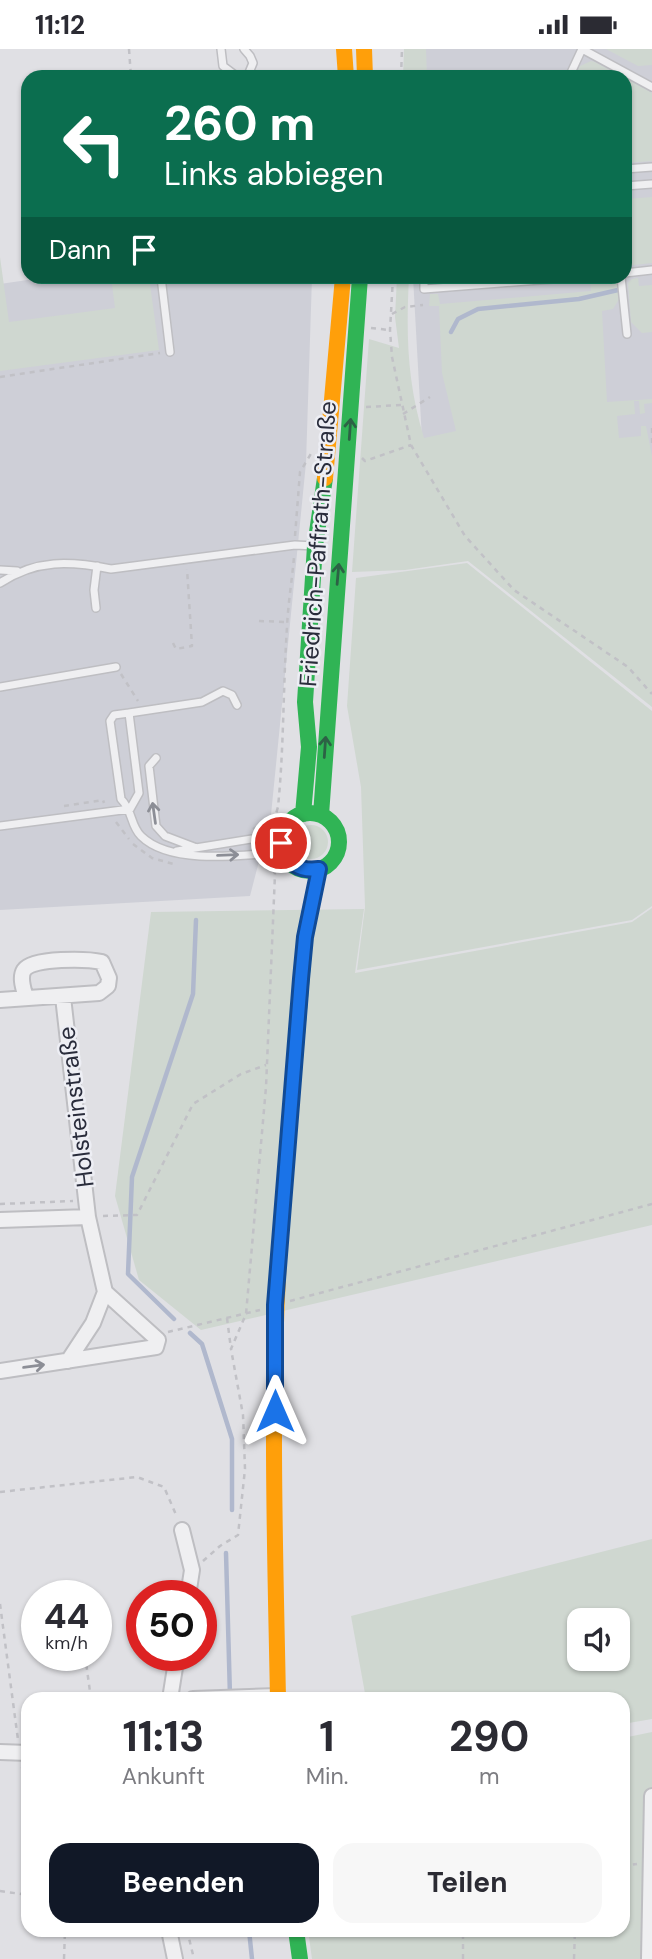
<!DOCTYPE html>
<html lang="de">
<meta charset="utf-8">
<style>
:root{--surface:#fff;--page:#f7f7f7;--text:#2b2b33;--muted:#7c7c81;--accent:#111827}
body{margin:0;font-family:"DM Sans",sans-serif;background:var(--page);color:var(--text);height:100vh;display:flex;flex-direction:column;font-size:26px;white-space:nowrap}
*{box-sizing:border-box;margin:0}
p{font-size:23px;color:var(--muted)}
.icon{flex:none;width:38px;height:38px;fill:none;stroke:currentColor;stroke-width:2;stroke-linecap:round;stroke-linejoin:round}
.map{position:relative;flex:1;overflow:hidden}
.sheet{position:absolute;left:21px;top:1643px;width:609px;height:245px;display:flex;flex-direction:column;background:var(--surface);border-radius:21px;box-shadow:0 2px 5px #0004}
.sheet>*{flex:none}
.hud{position:absolute;left:21px;top:21px;width:611px;height:214px;border-radius:21px;box-shadow:0 2px 5px #0004;background:#0b6e4f;color:#fff;overflow:hidden}
.controls{position:absolute;left:567px;top:1559px;display:grid;gap:14px}
.controls a{display:grid;place-items:center;width:63px;height:63px;border-radius:14px;background:var(--surface);box-shadow:0 2px 5px #0004;font-size:35px}
.speed{position:absolute;left:21px;top:1531px;display:flex;gap:14px;font-size:35px;font-weight:700;text-align:center}
.speed>*{display:grid;place-content:center;width:91px;height:91px;border-radius:50%;background:var(--surface);box-shadow:0 2px 5px #0004;line-height:1}
.speed small{font-size:18px;font-weight:400}
.speed .limit{border:10px solid #d22;background:#fff;color:#111}
.pin{position:absolute;display:grid;place-items:center;width:60px;height:60px;color:#fff;margin:-30px;border:4px solid #fff;border-radius:50%;box-shadow:0 2px 7px #0007}
.me{position:absolute;width:77px;margin:-38px;rotate:0deg;stroke-linejoin:round;filter:drop-shadow(0 0 5px #0008)}
.turn{display:flex;align-items:center;gap:24px;height:147px;padding:0 28px;font-size:32px}
.turn .icon{width:91px;height:91px;stroke-width:2.5}
.turn b{display:block;font-size:49px;line-height:60px}
.then{display:flex;align-items:center;height:66px;padding:0 28px;background:#0003;gap:14px;font-size:26px}
.eta{display:flex;justify-content:space-evenly;align-items:center;height:119px;text-align:center}
.eta b{font-size:42px;font-weight:700;line-height:49px}
.action{display:flex;gap:14px;margin-top:auto;padding:14px 28px}
.action a{flex:1;height:80px;border-radius:21px;background:var(--accent);color:#fff;font-size:28px;font-weight:700;line-height:80px;text-align:center}
.action a+a{background:var(--page);color:var(--text)}
.status{display:flex;justify-content:space-between;align-items:center;height:49px;padding:0 35px;background:var(--surface);direction:ltr}
.status svg{height:19px;fill:currentColor}
.map>svg:first-child{display:block}
.built{fill:#cecfd7}
.green{fill:#cfd7d0;fill-rule:evenodd}
.lines{fill:none;stroke-linecap:round;stroke-linejoin:round}
.stream{stroke:#b0b8cd;stroke-width:4.5}
.lane-casing{stroke:#bebec2;stroke-width:10}
.street-casing{stroke:#bebec2;stroke-width:18}
.path{stroke:#c1c1c6;stroke-width:2.5;stroke-dasharray:5 5;stroke-linecap:butt}
.lane{stroke:#efeff1;stroke-width:7}
.street{stroke:#efeff1;stroke-width:14}
.fast{stroke:#30b455;stroke-width:16}
.slow{stroke:#ff9f0a;stroke-width:16}
.oneway{stroke:#2c6245}
.oneway2{stroke:#8c8e96}
.route-casing{stroke:#114b97;stroke-width:18}
.route{stroke:#1a73e8;stroke-width:12}
.labels{text-anchor:middle;stroke-width:5;stroke-linejoin:round;paint-order:stroke}
.street-label{font-size:24px;fill:#292c3b;stroke:#edeef4}
</style>
<div class="status"><b>11:12</b><svg viewBox="0 0 49 12"><path d="M0 12V9h3v3zM5 12V6h3v6zM10 12V3h3v9zM15 12V0h3v12zM26 1h20v11H26zM47 4h2v5h-2z"/></svg></div>
<div class="map">
<svg width="652" height="1910" viewBox="0 0 652 1910">
<rect width="100%" height="100%" fill="#e0e0e4"/>
<path class="built" d="M415,0H652V457L422,390L413,228H625V28H415Z
M48,228H312L306,414L271,766L250,847L0,861V235Z"/>
<path class="green" d="M404,0H426L427,28H403Z
M606,0H652V16L638,17Z
M591,12L595,13L622,28H575L580,17Z
M625,29L652,44V112L625,114Z
M652,148V214L625,217V150Z
M0,208L9,273L115,259L111,228H149L159,301L0,322Z
M397,228H409C406,286 407,333 424,389L456,382L442,324L439,257H429L430,245H438L440,255L591,242L590,233L619,230L621,247L613,260L602,262L607,353L652,350V354L644,355L645,364L640,365L639,352H634L635,365L617,367L619,389L641,387V377H646L652,407V658L468,512L405,521L352,523L369,290L399,299L395,268Z
M638,229L639,237L652,236V283L642,284L631,273L628,234L632,230Z
M467,514L652,662V857L632,871L357,921L365,858L361,738L347,657L356,529Z
M294 793a17 17 0 1 1 34 0a17 17 0 1 1-34 0Z
M652,859V1176L201,1281L139,1231L115,1147L151,863L364,860L355,924L632,873Z
M652,1490V1670L623,1675V1650H366L351,1567ZM579,1572H618V1610H579Z
M652,1683V1910H312L308,1881H623V1689Z"/>
<g class="lines">
<path class="stream" d="M451,283L458,270L478,260L579,250L618,241
M174,1270L128,1225L132,1128L193,945L196,871
M190,1284L202,1295L232,1390V1461
M226,1504L230,1647
M249,1881L252,1910"/>
<g class="lane-casing">
<path id="lane" d="M221,0L223,17L235,26H248L253,14L250,7L244,0
M582,0L652,38
M569,28L582,0
M625,120L652,118
M625,137L652,135
M625,224L652,221
M161,228L170,303
M424,228V240L578,228
M621,228L627,285
M0,521L17,522
M0,534C37,510 70,512 111,520L295,496L315,497
M96,559L94,541L97,517
M0,638L116,618
M129,664L202,653L223,642L232,646L237,656
M156,709L149,717L156,777L165,787L194,798
M130,760L139,744L129,664L114,666L110,672L121,750C133,762 130,776 141,787C171,817 245,806 283,803
M0,777L130,760
M177,802L282,785"/>
</g>
<g class="street-casing">
<path id="street" d="M63,948L88,1168L105,1243L93,1274L68,1312
M0,951L99,944L108,937L109,929L102,913C88,910 33,908 24,921C19,929 24,941 26,949
M0,1171L88,1168
M0,1322L156,1298L158,1291L105,1243
M182,1481L192,1521L188,1547
M170,1650L177,1606
M193,1650L278,1647
M0,1703L28,1704
M169,1881L175,1910
M649,1910L652,1747"/>
</g>
<path class="path" d="M129,0L131,28
M401,28L402,0
M393,228L390,281L392,308L411,396L465,487L514,541L628,618L652,645
M392,265L405,258L423,256
M371,279L389,281
M0,328L160,304
M366,358L401,356
M403,365L430,348
M652,379V395
M362,409L365,412L411,396
M295,487L300,423L312,403
M259,572L287,573
M173,594L176,600L192,597L187,520
M121,625L138,652
M64,757L103,751L104,754
M116,773L129,790
M253,780L275,768L278,758C284,698 283,639 287,578C288,555 292,531 294,508
M133,795L152,809L177,816
M0,1155L73,1152
M103,1167L137,1166L193,1055L241,1025L266,1016
M290,1252L652,1155
M227,1269L231,1300
M168,1283L260,1261
M0,1443L137,1428L164,1438L177,1468
M203,1512L220,1497L238,1486L245,1420L243,1366L231,1300L246,1265L266,1038L275,825L274,820L267,815
M56,1536L76,1538L77,1547
M0,1555L18,1691
M85,1606L91,1650
M22,1718L28,1754
M623,1817L637,1815
M0,1842L28,1846
M187,1881L194,1910
M64,1910L65,1881
M463,1910V1881
M574,1910L575,1881"/>
<use href="#lane" class="lane"/>
<use href="#street" class="street"/>
<path class="fast" d="M281 793a29 29 0 1 1 58 0a29 29 0 1 1-58 0Z
M303,765L309,698L305,653L315,497L325,429
M321,766L360,228
M282,1167L305,888L319,820
M296,1881L300,1910"/>
<path class="slow" d="M344,0L346,28
M364,0L365,28
M325,429L343,228
M278,1650C275,1489 269,1327 282,1167"/>
</g>
<defs><path id="oneway-shaft" d="M-6 0H5M1.5-3L5.5 0L1.5 3" fill="none" stroke-width="1.6" stroke-linecap="round" stroke-linejoin="round" transform="scale(1.75)"/></defs>
<g class="oneway">
<use href="#oneway-shaft" transform="translate(350 380) rotate(-86)"/>
<use href="#oneway-shaft" transform="translate(338 525) rotate(-85)"/>
<use href="#oneway-shaft" transform="translate(325 698) rotate(-86)"/>
</g>
<g class="oneway2">
<use href="#oneway-shaft" transform="translate(154 764) rotate(-98)"/>
<use href="#oneway-shaft" transform="translate(228 806) rotate(-2)"/>
<use href="#oneway-shaft" transform="translate(34 1317) rotate(-8)"/>
</g>
<g class="lines">
<g class="route-casing">
<path id="route" d="M275,1362V1256L301,930L305,888L319,820C299,823 286,814 281,794"/>
</g>
<use href="#route" class="route"/>
</g>
<g class="labels">
<g class="street-label">
<text transform="translate(318 495) rotate(-86)" y="8">Friedrich-Paffrath-Straße</text>
<text transform="translate(76 1058) rotate(-97)" y="8">Holsteinstraße</text>
</g>
</g>
</svg>
<div class="controls">
<a><svg class="icon" aria-label="sound" viewBox="0 0 24 24"><path d="M4 9h4l5-4v14l-5-4H4zM17 9q2 3 0 6"/></svg></a>
</div>
<div class="speed"><div>44<small>km/h</small></div><div class="limit">50</div></div>
<div class="pin" style="left:281px;top:794px;background:#d93025"><svg class="icon" aria-label="arrive" viewBox="0 0 24 24"><path d="M6 21V4h12l-3 4 3 4H6"/></svg></div>
<svg class="me" style="left:275px;top:1362px" viewBox="-20 -20 40 40"><path d="M0-17L14 15 0 8-14 15z" fill="#1a73e8" stroke="#fff" stroke-width="4"/></svg>
<div class="hud">
<div class="turn"><svg class="icon" aria-label="left" viewBox="0 0 24 24"><path d="M17 20v-9H6M10 6l-5 5 5 5"/></svg><div><b>260 m</b>Links abbiegen</div></div>
<div class="then">Dann<svg class="icon" aria-label="arrive" viewBox="0 0 24 24"><path d="M6 21V4h12l-3 4 3 4H6"/></svg></div>
</div>
<section class="sheet">
<div class="eta">
<div><b>11:13</b><p>Ankunft</p></div>
<div><b>1</b><p>Min.</p></div>
<div><b>290</b><p>m</p></div>
</div>
<div class="action"><a>Beenden</a><a>Teilen</a></div>
</section>
</div>
